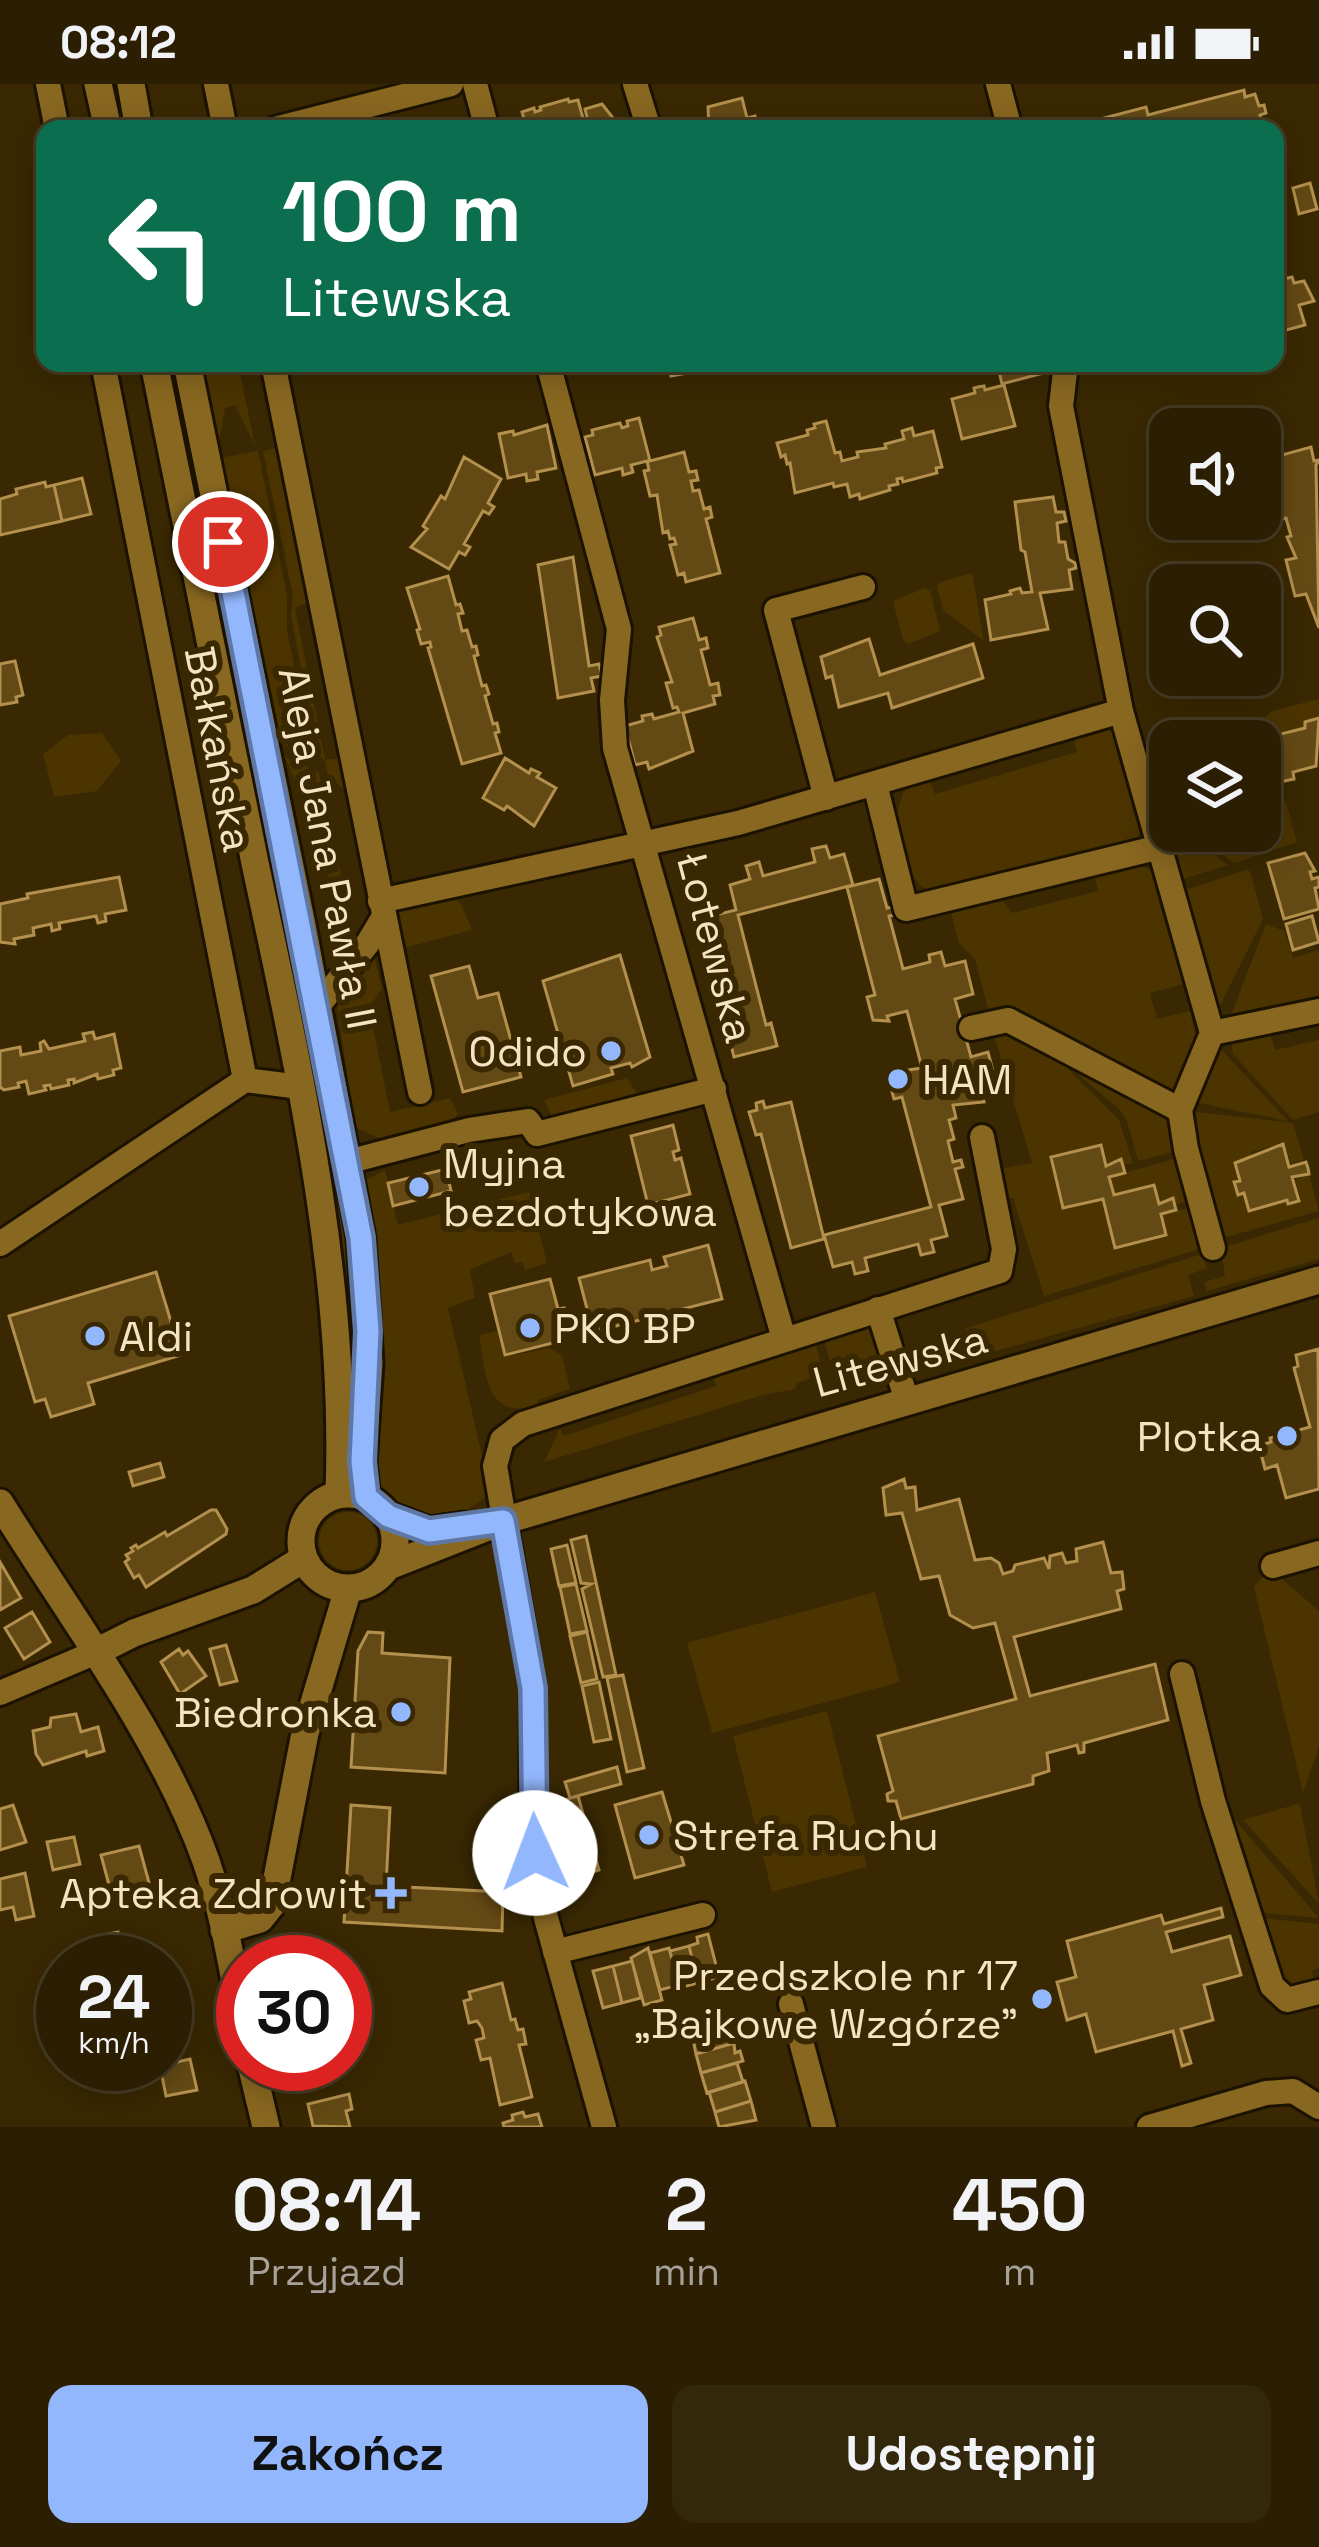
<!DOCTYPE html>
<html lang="pl">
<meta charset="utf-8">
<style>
:root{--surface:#2b1e02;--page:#33270c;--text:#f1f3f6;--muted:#a6a299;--line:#473c24;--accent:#92b7fd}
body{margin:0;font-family:"Space Grotesk",sans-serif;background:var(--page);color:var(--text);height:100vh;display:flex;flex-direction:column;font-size:45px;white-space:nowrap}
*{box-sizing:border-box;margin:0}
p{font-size:39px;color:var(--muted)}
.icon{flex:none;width:66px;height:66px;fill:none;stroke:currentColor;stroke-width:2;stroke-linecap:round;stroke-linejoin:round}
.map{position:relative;height:2043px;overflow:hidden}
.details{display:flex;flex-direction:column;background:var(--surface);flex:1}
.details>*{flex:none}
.banner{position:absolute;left:36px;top:36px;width:1248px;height:252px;border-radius:24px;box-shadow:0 6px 30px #0003,0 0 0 3px var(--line);background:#0b6e4f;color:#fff;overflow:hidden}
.controls{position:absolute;left:1149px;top:324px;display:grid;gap:24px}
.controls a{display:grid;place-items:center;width:132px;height:132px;border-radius:24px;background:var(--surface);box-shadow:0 6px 30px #0003,0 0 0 3px var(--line);font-size:60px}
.speed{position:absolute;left:36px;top:1851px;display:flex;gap:24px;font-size:60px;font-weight:700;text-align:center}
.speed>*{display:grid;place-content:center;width:156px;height:156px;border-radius:50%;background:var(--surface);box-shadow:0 6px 30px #0003,0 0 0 3px var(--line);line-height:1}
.speed small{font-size:30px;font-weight:400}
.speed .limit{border:18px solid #d22;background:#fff;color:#111}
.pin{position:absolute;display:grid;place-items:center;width:102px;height:102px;color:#fff;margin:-51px;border:6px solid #fff;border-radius:50%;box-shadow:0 3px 12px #0007}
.me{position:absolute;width:132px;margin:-66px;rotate:358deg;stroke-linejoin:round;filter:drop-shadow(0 0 9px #0008)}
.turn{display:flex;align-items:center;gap:42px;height:252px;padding:0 48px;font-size:54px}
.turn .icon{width:156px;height:156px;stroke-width:2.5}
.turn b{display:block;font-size:84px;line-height:102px}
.eta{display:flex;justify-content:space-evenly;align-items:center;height:204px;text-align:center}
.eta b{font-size:72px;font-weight:700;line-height:84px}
.action{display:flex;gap:24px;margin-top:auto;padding:24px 48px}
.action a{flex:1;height:138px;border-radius:24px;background:var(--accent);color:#111;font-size:48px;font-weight:700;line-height:138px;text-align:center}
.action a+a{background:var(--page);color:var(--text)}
.status{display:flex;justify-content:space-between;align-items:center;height:84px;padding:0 60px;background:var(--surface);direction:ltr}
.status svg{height:33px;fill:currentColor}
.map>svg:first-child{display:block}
.green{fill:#4b3400}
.building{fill:#634914;stroke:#b3904d;stroke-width:3}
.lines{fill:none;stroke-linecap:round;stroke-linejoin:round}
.minor-casing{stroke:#1c1200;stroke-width:30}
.tertiary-casing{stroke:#1c1200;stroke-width:33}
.minor{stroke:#886720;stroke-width:24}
.tertiary{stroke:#886720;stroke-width:27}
.route-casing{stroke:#5f77a4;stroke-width:30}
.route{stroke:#92b7fd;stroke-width:21}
.poi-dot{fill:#92b7fd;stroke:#392802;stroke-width:4.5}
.labels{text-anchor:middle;stroke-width:12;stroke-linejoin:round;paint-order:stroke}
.street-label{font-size:42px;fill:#f5e3c2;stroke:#392802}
.poi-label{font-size:42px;fill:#f5e3c2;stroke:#392802;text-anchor:end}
</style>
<div class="status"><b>08:12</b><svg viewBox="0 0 49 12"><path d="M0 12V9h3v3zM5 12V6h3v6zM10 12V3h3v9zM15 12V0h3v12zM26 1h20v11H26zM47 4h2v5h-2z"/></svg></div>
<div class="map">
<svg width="1319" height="2043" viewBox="0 0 1319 2043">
<rect width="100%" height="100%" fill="#392802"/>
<path class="green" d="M200,279H238L255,362L235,321L225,324L218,364Z
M280,363L310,517L295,524L325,676L340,674L345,706L328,692L325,677L317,670L291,531L293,512L263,367Z
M258,367L287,512V547L314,677L281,659L220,374Z
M196,381L252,659L240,662L184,383Z
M972,489L984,557L943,526L937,503L940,498Z
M925,504L930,507L940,547L908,560L903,556L893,517Z
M1319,615V634L1305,638V644L1242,657L1272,627Z
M1249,633L1253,639L1235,657H1170V720L1166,725L1159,723L1142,660Z
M1103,642L1119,649L1143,743L1135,759L941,811C901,803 887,739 905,706L929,694L935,710L1077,668L1073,651Z
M102,649L121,677L97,707L54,713L43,670L68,651Z
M285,673L319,689L342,795L330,797L328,791L339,787L335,771H328L329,764L318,750Z
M256,674L324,1013L310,1016L242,677Z
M1286,718L1297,758L1234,779L1192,747L1238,750L1274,741L1269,723Z
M1162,735L1170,739V747H1181L1228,781L1176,797Z
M1141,782L1153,786L1184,900L1150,909L1157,935L1190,927L1198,961L1176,1011L1167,1012L1000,925L989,928L975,875L959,859L951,829L1001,815L1012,829L1098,807L1095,793Z
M1245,786L1250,787L1263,835L1217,928L1180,808Z
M454,814L461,820L472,846L396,866L395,830L401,824Z
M1266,840L1284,847L1293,874L1319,866V913L1231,931Z
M368,870L374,873L382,905L369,923L390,1028L450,1014L458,1030L453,1036L381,1055L354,1043L336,911Z
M991,941L1050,967L1119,1036L1133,1079L1123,1081L1121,1075L1106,1082L1101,1061L1103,1115L1166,1151L1161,1130L1190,1124L1200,1165L1044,1212L1013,1114L1000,1116L993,1086L1032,1079Z
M1270,949L1275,966L1319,956V1028L1293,1036L1233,970L1231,957Z
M1218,962L1288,1037L1198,1019L1197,1012Z
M1058,973L1164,1028L1177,1067L1138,1077L1127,1037L1120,1026Z
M627,994L639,1012L555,1038L544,1016Z
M326,1028L348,1133L358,1218L354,1352L312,1031Z
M1197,1028L1293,1039L1304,1076L1291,1080L1284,1059L1251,1068V1072L1234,1078L1238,1095L1233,1097L1237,1113L1244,1111L1249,1127L1287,1117L1289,1121L1301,1116L1295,1095L1309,1091L1319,1127L1223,1154L1188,1030Z
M1178,1074L1189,1117L1175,1121L1172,1114L1159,1120L1114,1111L1109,1093Z
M385,1086L398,1141L529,1108L547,1179L525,1186L522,1178L515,1179L511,1168L470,1186L475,1214L448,1224L487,1393L485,1413C461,1434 420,1447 393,1424C386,1419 380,1407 375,1400L361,1099Z
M1319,1134V1175L1207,1207L1204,1198L1225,1192L1221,1164Z
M1202,1170L1207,1184L1188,1191L1194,1212L956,1278L966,1244Z
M866,1240L876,1252L885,1295L837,1304L823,1251Z
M497,1247L504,1273L549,1264L562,1271L570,1305L538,1316V1321C485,1338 486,1289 479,1251Z
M815,1254L823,1291L797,1299L795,1305L763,1311L544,1378L560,1345L564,1352L716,1302L713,1288Z
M319 1457a29 29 0 1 1 58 0a29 29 0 1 1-58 0Z
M1273,1487L1319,1527V1663L1303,1708L1254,1503L1266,1489Z
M875,1508L900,1598L712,1649L687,1559Z
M827,1627L867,1783L772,1808L733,1652Z
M1297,1720L1300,1721L1319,1820L1243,1736Z
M1222,1732L1235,1736L1319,1834L1254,1828Z
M1254,1833L1319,1840V1884L1312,1887L1316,1904C1269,1910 1267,1869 1254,1833Z"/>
<path class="building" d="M1244,6L1245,13L1255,10L1259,22L1264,21L1266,29L1260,31L1262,41L1253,45H1078L1077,41L1146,23L1148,31Z
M742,14L747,34L755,32L757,40L750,45H709L708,23Z
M568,15L569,18L578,16L586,45H527L522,28L534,24L535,28L541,26L540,23Z
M602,20L617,39L590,45L585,25Z
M1310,99L1317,125L1299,130L1293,104Z
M1292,193L1294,199L1304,197L1314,217L1299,221L1305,241L1275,249V197Z
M669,279H744L671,292Z
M997,279H1037L1040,290L1002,300Z
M1004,301L1015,342L962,355L952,315L975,309L974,304L978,303L984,302L985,306Z
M639,334L650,377L684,368L689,388L696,387L698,396L691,397L693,407L699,406L704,425L710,423L712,433L706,435L720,489L686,498L684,489L678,491L670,461L676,460L674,454L670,455L668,447L663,449L657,411L650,412L644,387L649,386L647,377L631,381L633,388L630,389L623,391L622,384L595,391L585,353L593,351L592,346L620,339L622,344L628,342L627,337Z
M826,337L835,369L840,368L842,377L858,373L857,368L886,364L885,360L904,355L902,347L912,344L914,352L933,347L942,383L936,384L937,389L903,398L902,394L897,395L898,400L889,402L890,406L860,415L859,410L850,413L847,400L834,403L833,399L795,409L790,379L787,380L785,371L781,373L777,359L808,351L807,346L815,344L814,340Z
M547,341L556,384L537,388L538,395L533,396L527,397L526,390L508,394L499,350L513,347L514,351Z
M1311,363L1314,377L1319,376L1316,381L1319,544L1306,510L1295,512L1286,476L1296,474L1287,453L1291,452L1286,434L1267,439L1260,411V377Z
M464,373L501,395L488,419L494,423L489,430L483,427L464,460L470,463L465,471L459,468L449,485L411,463L427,445L423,442L441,412L445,415Z
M82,394L91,430L62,437L54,401Z
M45,398L46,403L54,401L62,437L0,451V415L17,410L16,405Z
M1053,413L1056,428H1064L1066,437L1057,439L1059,458H1065L1068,475L1075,479L1076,484L1069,486L1072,505L1040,509L1048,545L991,556L985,516L1011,510L1010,507L1020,504L1022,509L1032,508L1025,468L1021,466L1015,418Z
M573,473L589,582L599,580L602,592L591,594L594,607L558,614L538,481Z
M448,492L456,521L460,520L463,529L458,530L462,547L467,546L472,563L476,562L478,571L474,572L482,602L486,601L489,610L485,612L493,640L497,639L499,648L495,649L501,669L462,680L428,564L431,563L430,558L421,560L417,546L420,545L407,504Z
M693,534L699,556L706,554L708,564L701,566L710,601L718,599L720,611L713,612L715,620L683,629L693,667L649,685L647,678L635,681L625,642L643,637L642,632L652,630L654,635L679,628L677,623L673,624L666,599L672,598L657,553L661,551L659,543Z
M869,555L880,591L973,560L983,594L892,624L888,609L839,623L832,592L826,594L821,573Z
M15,577L23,611L16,613L17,618L0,621V580Z
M1319,634L1316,682L1293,688L1294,695L1280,698V691L1262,694L1260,657H1253L1305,644V638Z
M505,674L529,689L531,685L540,689L537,693L556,704L534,742L507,722L504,726L483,714Z
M1262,694L1268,713L1276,711L1277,720L1269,723L1274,742L1260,745Z
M826,762L830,774L844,770L853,801L738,831L766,941L771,939L777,962L734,973L728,949L734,948L703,834L736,826L730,801L750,795L746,782L759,778L763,792L815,778L812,765Z
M1305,769L1315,787L1310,788L1312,795L1319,793V803L1315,804L1319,825L1284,835L1268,779Z
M119,793L126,826L105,830L106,837L98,839L96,832L59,839L60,845L52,847L51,840L33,844L34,851L14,855L15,860L0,858V820L28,814L27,810Z
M879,795L887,824L893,823L895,831L889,832L903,885L930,878L929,871L941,868L945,882L965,877L973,910L955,915L971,973L988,968L998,1006L982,1010L984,1018L953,1021L956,1034L949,1036L954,1055L948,1057L953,1078L961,1076L963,1083L955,1085L963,1115L939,1121L947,1152L931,1156L934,1168L921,1171L918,1160L865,1174L868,1187L855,1190L852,1178L833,1183L824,1151L931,1123L902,1013L894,1015L888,993L895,991L894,988L922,984L907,927L887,932L889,937L873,936L867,913L875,911L847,803Z
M1312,832L1319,858L1293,866L1286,840Z
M620,871L650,973L632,983L630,979L611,984L613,990L573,1002L543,897Z
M469,882L478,914L498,909L521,993L463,1008L431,892Z
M93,948L95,955L114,950L121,984L113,986L114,991L98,995L97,990L74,999V995L68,996L69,1001L51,1005L50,1001L44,1002L46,1006L29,1010L26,997L18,999L19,1003L4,1006L0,1003V967L20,963L21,971L41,967L40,959L44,957L49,965L85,957L83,950Z
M763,1017L765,1024L791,1018L824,1155L791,1164L761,1050L756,1051L749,1028L757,1026L756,1019Z
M673,1041L679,1066L673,1068L675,1076L681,1074L690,1110L648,1121L631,1052Z
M1283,1060L1289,1083L1306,1078L1308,1084L1309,1090L1292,1093L1299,1117L1288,1120L1287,1116L1249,1127L1244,1109L1238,1111L1236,1104L1234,1098L1240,1097L1235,1079Z
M1101,1061L1106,1082L1121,1075L1125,1089L1109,1093L1114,1111L1154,1101L1159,1120L1173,1114L1176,1126L1161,1130L1166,1151L1115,1164L1103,1115L1063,1124L1051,1073Z
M446,1085L451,1107L393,1122L388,1099Z
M708,1161L722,1215L593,1248L579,1194L650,1176L652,1186L667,1182L664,1173Z
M156,1188L181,1271L88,1299L94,1320L51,1333L45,1315L35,1318L9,1232Z
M550,1195L558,1225L564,1224V1230L560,1232L565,1256L505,1271L490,1210Z
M1318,1265L1319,1405L1286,1414L1277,1381L1265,1385L1259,1362L1271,1358L1270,1354L1310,1343L1294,1284L1298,1282L1296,1271Z
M160,1379L164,1393L133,1402L129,1388Z
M904,1395L906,1404L915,1403L917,1426L959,1415L975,1476L991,1474L999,1479L1003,1490L1013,1487L1015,1481L1044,1474L1049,1485L1050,1472L1062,1469L1066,1479L1077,1477L1076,1465L1103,1458L1111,1489L1122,1488L1124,1505L1117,1507L1121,1525L1014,1553L1030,1612L1155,1580L1168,1636L1084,1659V1668L1079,1669L1077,1661L1047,1669L1049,1687L1033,1692V1700L901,1735L896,1717H888L887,1710L893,1707L878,1652L1016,1615L995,1539L973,1544L950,1531L939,1492L921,1495L902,1429L886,1431L883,1404Z
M211,1426H216L227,1445L226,1450L146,1503L139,1491L134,1494L125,1478L129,1475L126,1471L133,1467L131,1464L136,1461L138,1464L165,1448L167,1452Z
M586,1452L616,1591L603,1593L582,1505L591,1500L581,1499L571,1456Z
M567,1461L576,1499L559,1502L551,1465Z
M0,1478L21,1514L0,1526Z
M576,1500L587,1547L570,1550L560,1503Z
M32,1528L50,1558L24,1575L5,1544Z
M368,1548L383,1549L382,1569L450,1574L445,1689L351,1683L358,1567Z
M587,1548L597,1595L581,1599L570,1552Z
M226,1561L237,1597L220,1601L210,1565Z
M179,1565L183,1571L188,1567L206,1592L180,1610L161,1578Z
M623,1591L644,1684L627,1688L607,1594Z
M599,1598L611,1655L594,1658L582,1602Z
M76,1630L81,1648L98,1643L104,1667L87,1672L86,1667L43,1681L36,1670L33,1647L50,1643L51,1634Z
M617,1683L621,1700L570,1714L565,1698Z
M662,1708L684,1781L635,1794L615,1721Z
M578,1712L599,1786L583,1791L561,1717Z
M13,1721L26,1758L0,1766V1725Z
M351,1721L390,1724L386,1802L503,1808L502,1847L344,1838Z
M74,1753L80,1780L53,1786L47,1758Z
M139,1762L151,1806L113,1816L101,1771Z
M25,1789L34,1832L16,1836L13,1823L0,1826V1795Z
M1221,1824L1223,1833L1166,1848L1172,1868L1230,1852L1241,1891L1204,1901L1213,1936L1181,1945L1191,1979L1182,1982L1173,1947L1096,1968L1086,1930L1067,1936L1057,1898L1076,1893L1067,1857L1161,1831L1164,1840Z
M118,1848L124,1878H105L104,1871L94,1874L90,1854Z
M708,1850L719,1893L698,1899L689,1862L698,1859L697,1853Z
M689,1862L698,1899L679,1904L670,1867Z
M648,1864L662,1916L644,1921L631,1874Z
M669,1864L679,1901L660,1906L650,1869Z
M632,1877L641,1914L622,1919L613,1882Z
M613,1882L622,1919L603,1924L593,1887Z
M502,1899L511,1936L515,1935L518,1946L523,1945L526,1960L519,1961L532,2013L500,2021L490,1974L481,1976L476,1956L484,1954L482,1944L477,1937L469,1939L464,1917L471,1915L469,1908Z
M735,1938L738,1948L732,1950L734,1959L696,1970L692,1950Z
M734,1959L735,1969L740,1967L743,1977L701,1989L696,1970Z
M190,1975L197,2006L166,2012L160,1982Z
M737,1979L743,1998L707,2009L701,1989Z
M745,1997L751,2017L715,2028L709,2008Z
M349,2010L352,2025L346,2027L350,2043L313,2042L308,2020Z
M751,2017L756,2036L719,2043L715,2028Z
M523,2028L525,2033L538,2030L542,2043H504L503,2039L513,2036L512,2031Z"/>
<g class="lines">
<g class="minor-casing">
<path id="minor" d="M48,0L57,45
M216,0L225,45
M475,0L487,45
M635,0L649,45
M998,0L1010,45
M275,45L451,0
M103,279L245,996
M273,279L420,1008
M548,279L619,545L612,616L615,664L784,1255
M1066,279L1061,322L1121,627L1212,949L1319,927
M875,700L906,825L1160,763
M826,714L776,526L863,503
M380,817L738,739L1121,627
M318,922L368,859L383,834
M971,944L1008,936L1180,1026
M1212,949L1180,1026L1186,1065L1213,1164
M347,1078L469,1046L528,1037L537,1050L714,1005
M0,1160L245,996L300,1003
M878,1225L907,1317
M1273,1482L1319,1469
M1182,1590L1213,1717L1272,1902L1287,1916L1319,1908
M0,1609L94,1569
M555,1868L703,1831
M791,1920L824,2043
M604,2043L546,1834L536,1782L532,1712L533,1604L495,1382L502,1356L523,1340L1000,1187L1004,1165L982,1053
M1149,2043L1266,2009L1293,2007L1319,2023"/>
</g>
<g class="tertiary-casing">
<path id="tertiary" d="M98,0L108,45
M131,0L139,45
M154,279C187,446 220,613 255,779C299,986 347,1195 339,1409
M187,279L302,841L361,1154L369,1279L362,1379L366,1413
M301 1457a47 47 0 1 1 94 0a47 47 0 1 1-94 0Z
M0,1419C69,1531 162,1653 206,1777C224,1829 232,1884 243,1938
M389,1432L429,1447L463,1442
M389,1482L503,1437L1319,1196
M94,1569L134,1549L253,1506L303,1475
M224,1846L260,1835L272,1820L305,1649L348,1505
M251,1980L266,2043"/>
</g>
<use href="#minor" class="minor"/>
<use href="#tertiary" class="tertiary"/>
</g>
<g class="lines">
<g class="route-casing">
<path id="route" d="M223,458L361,1154L368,1247L362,1378L366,1413L388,1432L429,1447L503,1437L533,1604L535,1769"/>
</g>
<use href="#route" class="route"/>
</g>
<g class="poi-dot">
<circle cx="611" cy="967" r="12"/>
<circle cx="898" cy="995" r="12"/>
<circle cx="419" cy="1103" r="12"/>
<circle cx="530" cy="1244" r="12"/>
<circle cx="95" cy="1252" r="12"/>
<circle cx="1287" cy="1352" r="12"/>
<circle cx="401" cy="1628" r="12"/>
<circle cx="649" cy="1751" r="12"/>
<path d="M385 1791h12v12h12v12h-12v12h-12v-12h-12v-12h12z"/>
<circle cx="1042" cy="1915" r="12"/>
</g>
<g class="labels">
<g class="street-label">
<text transform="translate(219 665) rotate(79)" y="15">Bałkańska</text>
<text transform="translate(328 764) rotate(79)" y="15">Aleja Jana Pawła II</text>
<text transform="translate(716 863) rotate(75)" y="15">Łotewska</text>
<text transform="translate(900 1276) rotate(-15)" y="15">Litewska</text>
</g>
<g class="poi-label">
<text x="587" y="982">Odido</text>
<text x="922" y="1010" text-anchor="start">HAM</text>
<text x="443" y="1094" text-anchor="start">Myjna<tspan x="443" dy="48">bezdotykowa</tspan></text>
<text x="554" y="1259" text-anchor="start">PKO BP</text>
<text x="119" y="1267" text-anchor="start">Aldi</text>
<text x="1263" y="1367">Plotka</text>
<text x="377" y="1643">Biedronka</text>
<text x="673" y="1766" text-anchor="start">Strefa Ruchu</text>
<text x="367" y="1824">Apteka Zdrowit</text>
<text x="1018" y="1906">Przedszkole nr 17<tspan x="1018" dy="48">„Bajkowe Wzgórze”</tspan></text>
</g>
</g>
</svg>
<div class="controls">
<a><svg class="icon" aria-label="sound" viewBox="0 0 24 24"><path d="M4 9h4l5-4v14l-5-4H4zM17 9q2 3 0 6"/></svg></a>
<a><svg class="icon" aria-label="search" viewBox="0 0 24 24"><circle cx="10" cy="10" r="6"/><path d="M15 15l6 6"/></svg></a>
<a><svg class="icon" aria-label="layers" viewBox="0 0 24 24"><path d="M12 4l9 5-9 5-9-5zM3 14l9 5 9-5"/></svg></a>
</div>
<div class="speed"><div>24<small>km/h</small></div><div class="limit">30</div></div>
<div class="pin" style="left:223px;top:458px;background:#d93025"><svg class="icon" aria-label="arrive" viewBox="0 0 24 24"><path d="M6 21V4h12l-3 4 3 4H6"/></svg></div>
<svg class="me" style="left:535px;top:1769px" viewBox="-20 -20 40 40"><circle r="19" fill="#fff"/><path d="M0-13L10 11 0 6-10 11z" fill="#92b7fd"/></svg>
<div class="banner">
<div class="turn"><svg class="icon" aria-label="left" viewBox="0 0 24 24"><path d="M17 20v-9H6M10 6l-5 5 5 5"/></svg><div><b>100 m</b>Litewska</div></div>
</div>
</div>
<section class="details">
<div class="eta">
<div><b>08:14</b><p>Przyjazd</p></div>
<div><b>2</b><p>min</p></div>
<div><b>450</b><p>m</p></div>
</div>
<div class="action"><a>Zakończ</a><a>Udostępnij</a></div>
</section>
